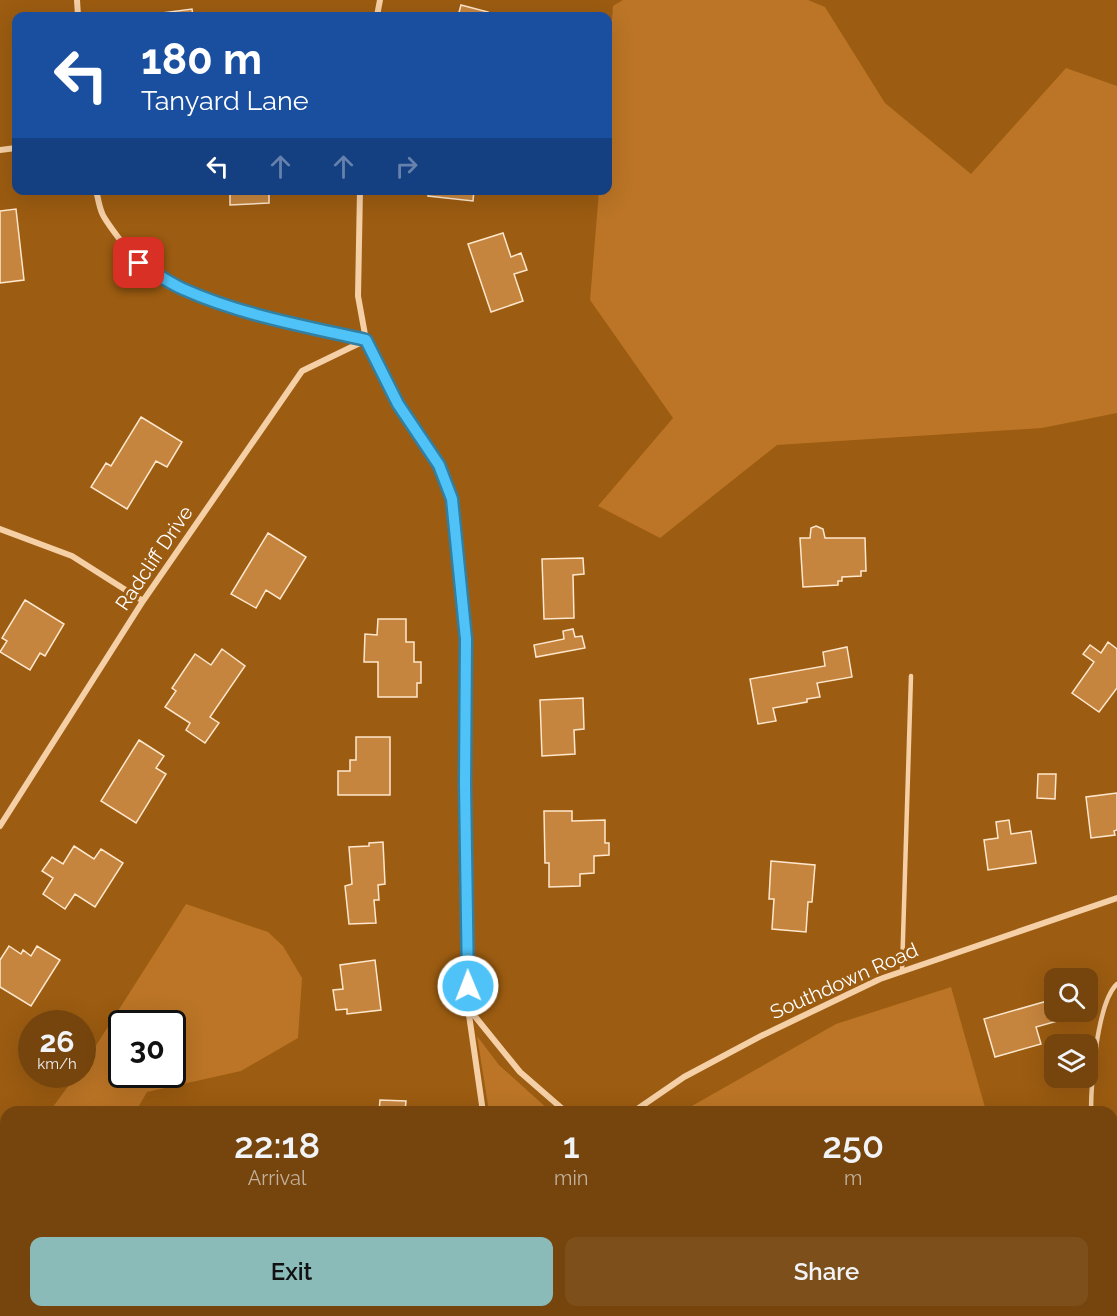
<!DOCTYPE html>
<style>
:root{--surface:#75450d;--page:#7c4f1b;--text:#f1f3f6;--muted:#c2b19d;--accent:#8bbbb9}
body{margin:0;font-family:Raleway,sans-serif;background:var(--page);color:var(--text);height:100vh;display:flex;flex-direction:column;font-size:22px;white-space:nowrap}
*{box-sizing:border-box;margin:0}
p{font-size:20px;color:var(--muted)}
.icon{flex:none;width:33px;height:33px;fill:none;stroke:currentColor;stroke-width:2;stroke-linecap:round;stroke-linejoin:round}
.map{position:relative;flex:1;overflow:hidden}
.panel{position:absolute;left:0px;top:1106px;width:1118px;height:212px;display:flex;flex-direction:column;background:var(--surface);border-radius:18px 18px 0 0;box-shadow:0 6px 24px #0002}
.panel>*{flex:none}
.top-card{position:absolute;left:12px;top:12px;width:600px;height:183px;border-radius:12px;box-shadow:0 6px 24px #0002;background:#1a4fa0;color:#fff;overflow:hidden}
.fabs{position:absolute;left:1044px;top:968px;display:grid;gap:12px}
.fabs a{display:grid;place-items:center;width:54px;height:54px;border-radius:12px;background:var(--surface);box-shadow:0 6px 24px #0002;font-size:30px}
.speed{position:absolute;left:18px;top:1010px;display:flex;gap:12px;font-size:30px;font-weight:700;text-align:center}
.speed>*{display:grid;place-content:center;width:78px;height:78px;border-radius:50%;background:var(--surface);box-shadow:0 6px 24px #0002;line-height:1}
.speed small{font-size:15px;font-weight:400}
.speed .limit{border:3px solid #111;border-radius:9px;background:#fff;color:#111}
.pin{position:absolute;display:grid;place-items:center;width:51px;height:51px;color:#fff;margin:-26px;border-radius:12px;box-shadow:0 3px 9px #0006}
.me{position:absolute;width:66px;margin:-33px;rotate:359deg;stroke-linejoin:round;filter:drop-shadow(0 0 4px #0008)}
.turn{display:flex;align-items:center;gap:21px;height:126px;padding:0 30px;font-size:27px}
.turn .icon{width:78px;height:78px;stroke-width:2.5}
.turn b{display:block;font-size:42px;line-height:51px}
.lanes{display:flex;align-items:center;height:57px;padding:0 30px;background:#0003;justify-content:center;gap:30px;direction:ltr}
.lanes .off{opacity:.35}
.eta{display:flex;justify-content:space-evenly;align-items:center;height:102px;text-align:center}
.eta b{font-size:36px;font-weight:600;line-height:42px}
.action{display:flex;gap:12px;margin-top:auto;padding:12px 30px}
.action a{flex:1;height:69px;border-radius:12px;background:var(--accent);color:#111;font-size:24px;font-weight:600;line-height:69px;text-align:center}
.action a+a{background:var(--page);color:var(--text)}
.map>svg:first-child{display:block}
.green{fill:#bc7526;fill-rule:evenodd}
.building{fill:#c5853e;stroke:#fee7cd;stroke-width:1.5}
.lines{fill:none;stroke-linecap:round;stroke-linejoin:round}
.lane{stroke:#f5cfa5;stroke-width:4.5}
.street{stroke:#f5cfa5;stroke-width:6}
.route-casing{stroke:#337fa1;stroke-width:15}
.route{stroke:#4fc3f7;stroke-width:10}
.labels{text-anchor:middle;stroke-width:6;stroke-linejoin:round;paint-order:stroke}
.street-label{font-size:20px;fill:#fff;stroke:#9c5c11}
</style>
<div class="map">
<svg width="1117" height="1316" viewBox="0 0 1117 1316">
<rect width="100%" height="100%" fill="#9c5c11"/>
<path class="green" d="M623,0H808L825,7L885,103L971,174L1066,68L1117,86V413L1042,428L777,445L660,538L598,506L673,418L590,300L599,191L608,190V73L613,6Z
M186,904L268,932L283,946L302,978L298,1038L241,1071L147,1092L136,1111H50L77,1074H82L83,1066ZM122,1023H172V1074H122Z
M951,987L986,1111H683L836,1024Z
M477,1036L499,1065L550,1111H489Z
M6,1172V1311H232L231,1316H0V1180Z
M791,1311H984L987,1316H779Z"/>
<path class="building" d="M461,5L488,12L487,16H458Z
M192,9L193,16H155V14Z
M277,13L298,16H276Z
M230,190H269V203L230,205Z
M429,190H474L473,201L428,196Z
M16,209L24,280L0,283V211Z
M503,233L511,257L521,253L527,270L514,274L523,301L491,312L468,244Z
M141,417L182,442L167,467L156,461L127,509L91,487L106,463L111,466Z
M816,526L823,529L825,538H865L866,571H861V576L842,577V581H838V585L803,587L800,538H810L811,528Z
M268,533L306,557L280,599L266,590L256,608L231,594Z
M583,558L584,574L573,575L574,618L544,619L542,559Z
M25,600L64,624L45,656L40,653L30,670L0,652L7,641L2,638Z
M378,619H406V642H414V662H421V683H417V697H378V662H364L365,634L377,635Z
M573,629L575,637L582,636L585,648L536,657L534,645L564,639L563,631Z
M1108,642L1117,649V688L1099,712L1072,693L1094,662L1083,654L1090,645L1101,653Z
M847,647L852,677L817,683L820,697L807,699V702L773,708L776,721L758,724L750,679L825,666L823,652Z
M222,649L245,666L210,717L219,723L205,743L186,730L190,723L165,707L176,691L172,688L195,654L211,665Z
M583,698L584,729L574,730L575,754L542,756L540,700Z
M356,737H390V795H338V771H350V760H356Z
M139,740L164,756L156,768L166,774L136,823L101,801Z
M1038,774H1056L1055,799L1037,798Z
M1117,793V830L1114,831L1115,835L1091,838L1086,797Z
M544,811H572V821L605,820V843H609V855L594,856V873L580,874V886L549,887V863H545Z
M1009,820L1011,834L1031,831L1036,863L988,870L984,840L998,838L996,822Z
M383,842L385,884L378,885L379,900H374L376,923L349,924L345,886L352,884L349,847L369,846V843Z
M74,846L94,859L101,849L123,863L95,907L75,894L65,909L43,894L53,878L42,871L52,857L63,864Z
M771,861L815,865L812,902H808L806,932L772,929L774,899H769Z
M9,946L21,954L23,950L31,956L37,946L60,960L31,1006L0,987V960Z
M375,960L381,1010L347,1014V1009L336,1010L333,990L343,989L340,965Z
M1054,999V1011H1066L1068,1018L1036,1027L1041,1044L995,1057L984,1019Z
M380,1100L406,1101L405,1112H379Z
M358,1311H395L393,1316H357Z"/>
<g class="lines">
<path class="lane" d="M902,971L911,676
M1091,1112C1091,1084 1097,1002 1117,984
M1112,1224L1117,1244"/>
<path class="street" d="M77,0L78,16
M377,16L380,0
M0,150L16,148
M96,190C98,198 99,206 102,213C105,221 133,258 141,264C202,310 291,324 365,340
M360,190L358,296L366,340L398,404L439,465L452,499L466,640L465,784L468,1008L483,1112
M0,529L72,556L143,601
M0,826L143,601L302,371L366,340
M469,1009L520,1072L566,1112
M633,1112L684,1077L763,1035L880,979L1117,898
M510,1316L512,1311"/>
</g>
<g class="lines">
<g class="route-casing">
<path id="route" d="M139,263C153,271 167,282 183,289C241,315 304,326 366,340L398,404L439,465L452,499L466,639L465,784L468,986"/>
</g>
<use href="#route" class="route"/>
</g>
<g class="labels">
<g class="street-label">
<text transform="translate(154 558) rotate(-56)" y="7">Radcliff Drive</text>
<text transform="translate(844 981) rotate(-24)" y="7">Southdown Road</text>
</g>
</g>
</svg>
<div class="fabs">
<a><svg class="icon" aria-label="search" viewBox="0 0 24 24"><circle cx="10" cy="10" r="6"/><path d="M15 15l6 6"/></svg></a>
<a><svg class="icon" aria-label="layers" viewBox="0 0 24 24"><path d="M12 4l9 5-9 5-9-5zM3 14l9 5 9-5"/></svg></a>
</div>
<div class="speed"><div>26<small>km/h</small></div><div class="limit">30</div></div>
<div class="pin" style="left:139px;top:263px;background:#d93025"><svg class="icon" aria-label="arrive" viewBox="0 0 24 24"><path d="M6 21V4h12l-3 4 3 4H6"/></svg></div>
<svg class="me" style="left:468px;top:986px" viewBox="-20 -20 40 40"><circle r="17" fill="#4fc3f7" stroke="#fff" stroke-width="3"/><path d="M0-11L8 9 0 5-8 9z" fill="#fff"/></svg>
<div class="top-card">
<div class="turn"><svg class="icon" aria-label="left" viewBox="0 0 24 24"><path d="M17 20v-9H6M10 6l-5 5 5 5"/></svg><div><b>180 m</b>Tanyard Lane</div></div>
<div class="lanes"><svg class="icon" aria-label="left" viewBox="0 0 24 24"><path d="M17 20v-9H6M10 6l-5 5 5 5"/></svg><svg class="icon off" aria-label="ahead" viewBox="0 0 24 24"><path d="M12 20V5M6 11l6-6 6 6"/></svg><svg class="icon off" aria-label="ahead" viewBox="0 0 24 24"><path d="M12 20V5M6 11l6-6 6 6"/></svg><svg class="icon off" aria-label="right" viewBox="0 0 24 24"><path d="M7 20v-9h11M14 6l5 5-5 5"/></svg></div>
</div>
<section class="panel">
<div class="eta">
<div><b>22:18</b><p>Arrival</p></div>
<div><b>1</b><p>min</p></div>
<div><b>250</b><p>m</p></div>
</div>
<div class="action"><a>Exit</a><a>Share</a></div>
</section>
</div>
